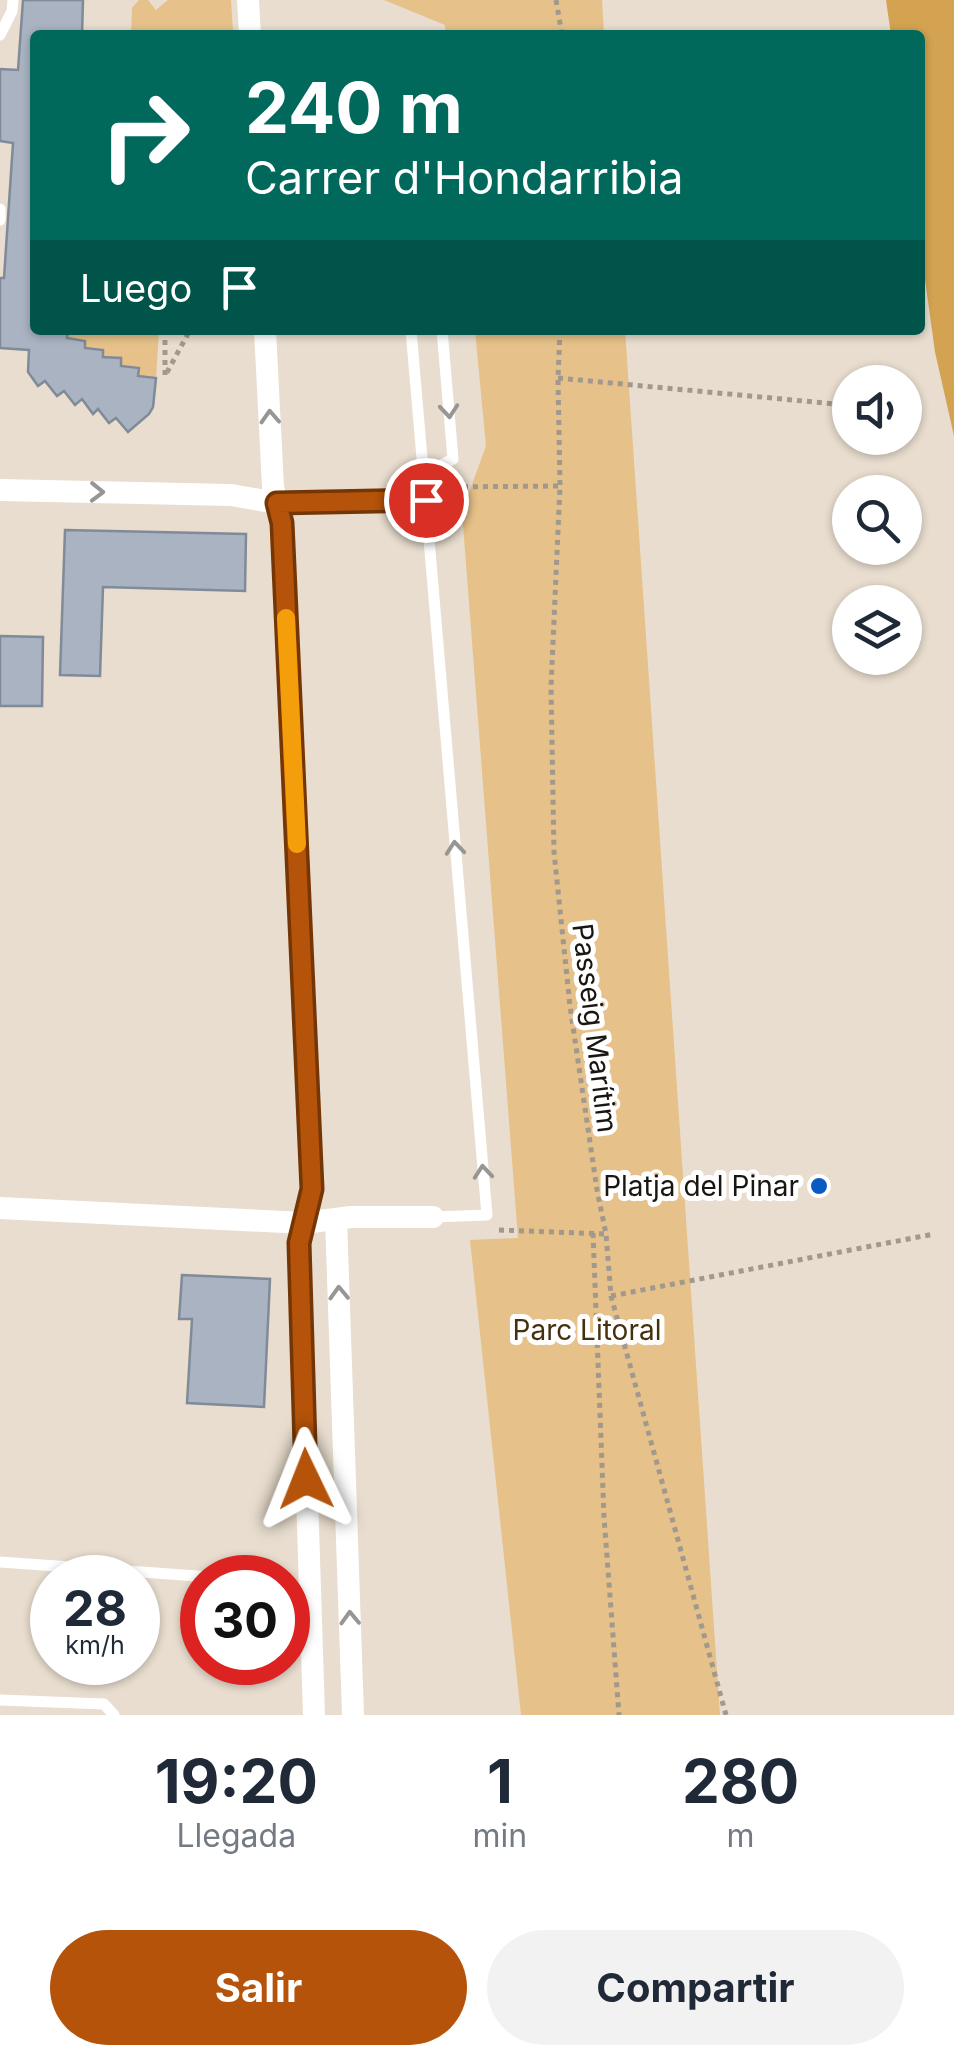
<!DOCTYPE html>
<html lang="es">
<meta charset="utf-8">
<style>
:root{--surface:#fff;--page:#f2f2f3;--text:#1f2937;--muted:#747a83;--accent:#b45309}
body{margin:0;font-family:Inter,sans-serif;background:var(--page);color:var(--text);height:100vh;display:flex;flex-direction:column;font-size:38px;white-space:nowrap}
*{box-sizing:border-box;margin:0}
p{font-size:32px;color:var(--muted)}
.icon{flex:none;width:55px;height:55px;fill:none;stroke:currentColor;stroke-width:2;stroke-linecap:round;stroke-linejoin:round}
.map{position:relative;height:1715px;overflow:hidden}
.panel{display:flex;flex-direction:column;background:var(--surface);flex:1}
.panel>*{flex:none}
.banner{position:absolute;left:30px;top:30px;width:895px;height:305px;border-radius:10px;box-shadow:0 2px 8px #0004;background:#00695c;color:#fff;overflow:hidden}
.tools{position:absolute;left:832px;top:365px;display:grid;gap:20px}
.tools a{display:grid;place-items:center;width:90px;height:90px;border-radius:50%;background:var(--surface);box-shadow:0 2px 8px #0004;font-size:50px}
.speed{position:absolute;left:30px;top:1555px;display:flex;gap:20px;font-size:50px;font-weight:700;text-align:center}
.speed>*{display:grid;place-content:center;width:130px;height:130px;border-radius:50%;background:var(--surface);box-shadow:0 2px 8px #0004;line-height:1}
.speed small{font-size:25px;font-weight:400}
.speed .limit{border:15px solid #d22;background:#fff;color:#111}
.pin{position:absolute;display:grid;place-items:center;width:85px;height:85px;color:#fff;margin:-42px;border:5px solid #fff;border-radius:50%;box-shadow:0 2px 10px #0007}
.me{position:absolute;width:110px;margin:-55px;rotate:358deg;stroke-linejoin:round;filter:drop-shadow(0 0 8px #0008)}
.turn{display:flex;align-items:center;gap:35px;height:210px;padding:0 50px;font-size:45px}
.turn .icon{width:130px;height:130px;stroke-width:2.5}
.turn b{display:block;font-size:70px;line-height:85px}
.then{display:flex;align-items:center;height:95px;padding:0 50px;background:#0003;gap:20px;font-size:38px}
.eta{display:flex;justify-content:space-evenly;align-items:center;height:170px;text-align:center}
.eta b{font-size:60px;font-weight:700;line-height:70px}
.cta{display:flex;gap:20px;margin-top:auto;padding:20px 50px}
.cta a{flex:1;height:115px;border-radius:60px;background:var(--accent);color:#fff;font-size:40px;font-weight:700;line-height:115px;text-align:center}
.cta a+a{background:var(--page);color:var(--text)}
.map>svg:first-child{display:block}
.green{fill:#e6c189}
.water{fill:#d4a351}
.building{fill:#a9b3c2;stroke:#808a98;stroke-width:2.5}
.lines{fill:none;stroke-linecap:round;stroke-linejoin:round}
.path{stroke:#a1998d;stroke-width:5;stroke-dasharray:5 5;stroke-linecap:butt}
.service{stroke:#fff;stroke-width:11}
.minor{stroke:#fff;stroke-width:22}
.oneway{stroke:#989693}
.route-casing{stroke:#753606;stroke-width:25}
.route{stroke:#b45309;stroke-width:18}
.slow{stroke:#f59e0b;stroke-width:18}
.poi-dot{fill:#0a5ac4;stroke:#fff;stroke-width:4}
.labels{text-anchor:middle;stroke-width:10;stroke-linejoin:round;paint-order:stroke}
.street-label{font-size:28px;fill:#191510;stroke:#fff}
.poi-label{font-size:28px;fill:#191510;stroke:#fff;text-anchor:end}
.park-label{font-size:28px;fill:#45310d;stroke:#fff}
</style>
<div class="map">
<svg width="954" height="1715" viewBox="0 0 954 1715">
<rect width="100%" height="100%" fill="#e8ddce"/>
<path class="green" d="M139,0H148L156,10L168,0H231L233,32L218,33L217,35H131L132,8Z
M384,0H602L604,35H446L445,25Z
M68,330H159L156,378L138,376V368L121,366L120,358L103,357V350L85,348L84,341L67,338Z
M475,330H625L720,1715H521L470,1240L518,1238L462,512L486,446Z"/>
<path class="water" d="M886,0H954V436L935,352L920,243V35H891Z"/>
<path class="building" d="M23,0H83L82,35H35V330H68L67,338L85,341V348L103,350V357L121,358V366L139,368L138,376L156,378L153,407L149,414L128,432L116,418L109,423L98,409L93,414L82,399L75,405L64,391L57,396L45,381L38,386L28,372L29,350L0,348V278H4L13,143L0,141V69L18,70Z
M65,530L246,534L245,591L103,587L100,676L60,675Z
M0,636L43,637L42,706H0Z
M182,1275L270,1279L264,1407L187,1403L192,1319H179Z"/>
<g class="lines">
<path class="path" d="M556,0L562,35
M165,330V376L190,330
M560,330L558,378L560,486L551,687L554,852L570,1006L597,1190L606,1234L611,1296L726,1715
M558,378L846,405
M443,487L560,486
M499,1230L606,1234
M593,1233L604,1517L619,1715
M611,1296L934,1234"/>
<path class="service" d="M0,35L12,11L13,0
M0,209V220
M411,330L487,1215L433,1217
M424,474L453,459L442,330
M0,1562L226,1578
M0,1700L104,1704L114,1715"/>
<path class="minor" d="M248,0L250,35
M265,330L273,487L282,523L312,1189L299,1243L314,1715
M0,490L231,495L277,503L426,500
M0,1208L304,1223L351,1217H433
M336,1219L353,1715"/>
</g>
<defs><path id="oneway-chevron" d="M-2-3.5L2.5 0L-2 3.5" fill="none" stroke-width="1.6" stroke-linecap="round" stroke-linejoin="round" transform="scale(2.5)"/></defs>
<g class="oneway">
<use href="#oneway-chevron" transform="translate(449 411) rotate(85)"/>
<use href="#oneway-chevron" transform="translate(270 417) rotate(-93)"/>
<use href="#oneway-chevron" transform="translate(97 492) rotate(1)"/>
<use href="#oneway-chevron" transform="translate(455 848) rotate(-95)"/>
<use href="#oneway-chevron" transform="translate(483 1172) rotate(-95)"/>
<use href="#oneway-chevron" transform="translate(339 1293) rotate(-92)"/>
<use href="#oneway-chevron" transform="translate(350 1618) rotate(-92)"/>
</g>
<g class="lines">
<g class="route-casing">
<path id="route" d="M306,1479L299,1243L312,1189L282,523L277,503L426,500"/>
</g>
<use href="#route" class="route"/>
<path class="slow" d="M286,618L297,844"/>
</g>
<circle class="poi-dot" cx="819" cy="1186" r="10"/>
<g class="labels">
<g class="street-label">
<text transform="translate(595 1028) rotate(83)" y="10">Passeig Marítim</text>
</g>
<g class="poi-label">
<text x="799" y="1196">Platja del Pinar</text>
</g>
<g class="park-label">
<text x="587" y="1340">Parc Litoral</text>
</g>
</g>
</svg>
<div class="tools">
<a><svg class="icon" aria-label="sound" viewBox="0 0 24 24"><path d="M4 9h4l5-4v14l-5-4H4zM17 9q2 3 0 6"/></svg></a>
<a><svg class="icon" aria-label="search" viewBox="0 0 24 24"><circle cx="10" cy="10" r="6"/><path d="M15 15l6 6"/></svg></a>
<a><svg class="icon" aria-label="layers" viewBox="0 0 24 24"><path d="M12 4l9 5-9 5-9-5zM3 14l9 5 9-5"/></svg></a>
</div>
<div class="speed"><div>28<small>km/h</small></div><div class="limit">30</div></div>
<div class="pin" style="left:426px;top:500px;background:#d93025"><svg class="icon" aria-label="arrive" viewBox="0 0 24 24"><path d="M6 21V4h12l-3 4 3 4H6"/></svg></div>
<svg class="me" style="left:306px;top:1479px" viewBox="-20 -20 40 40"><path d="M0-17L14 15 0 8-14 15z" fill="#b45309" stroke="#fff" stroke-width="4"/></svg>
<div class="banner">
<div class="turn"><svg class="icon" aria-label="right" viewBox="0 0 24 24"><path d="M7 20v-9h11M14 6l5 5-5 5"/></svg><div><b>240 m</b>Carrer d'Hondarribia</div></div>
<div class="then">Luego<svg class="icon" aria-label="arrive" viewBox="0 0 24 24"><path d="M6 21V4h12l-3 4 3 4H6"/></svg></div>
</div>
</div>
<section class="panel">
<div class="eta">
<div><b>19:20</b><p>Llegada</p></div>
<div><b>1</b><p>min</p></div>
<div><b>280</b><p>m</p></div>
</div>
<div class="cta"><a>Salir</a><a>Compartir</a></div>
</section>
